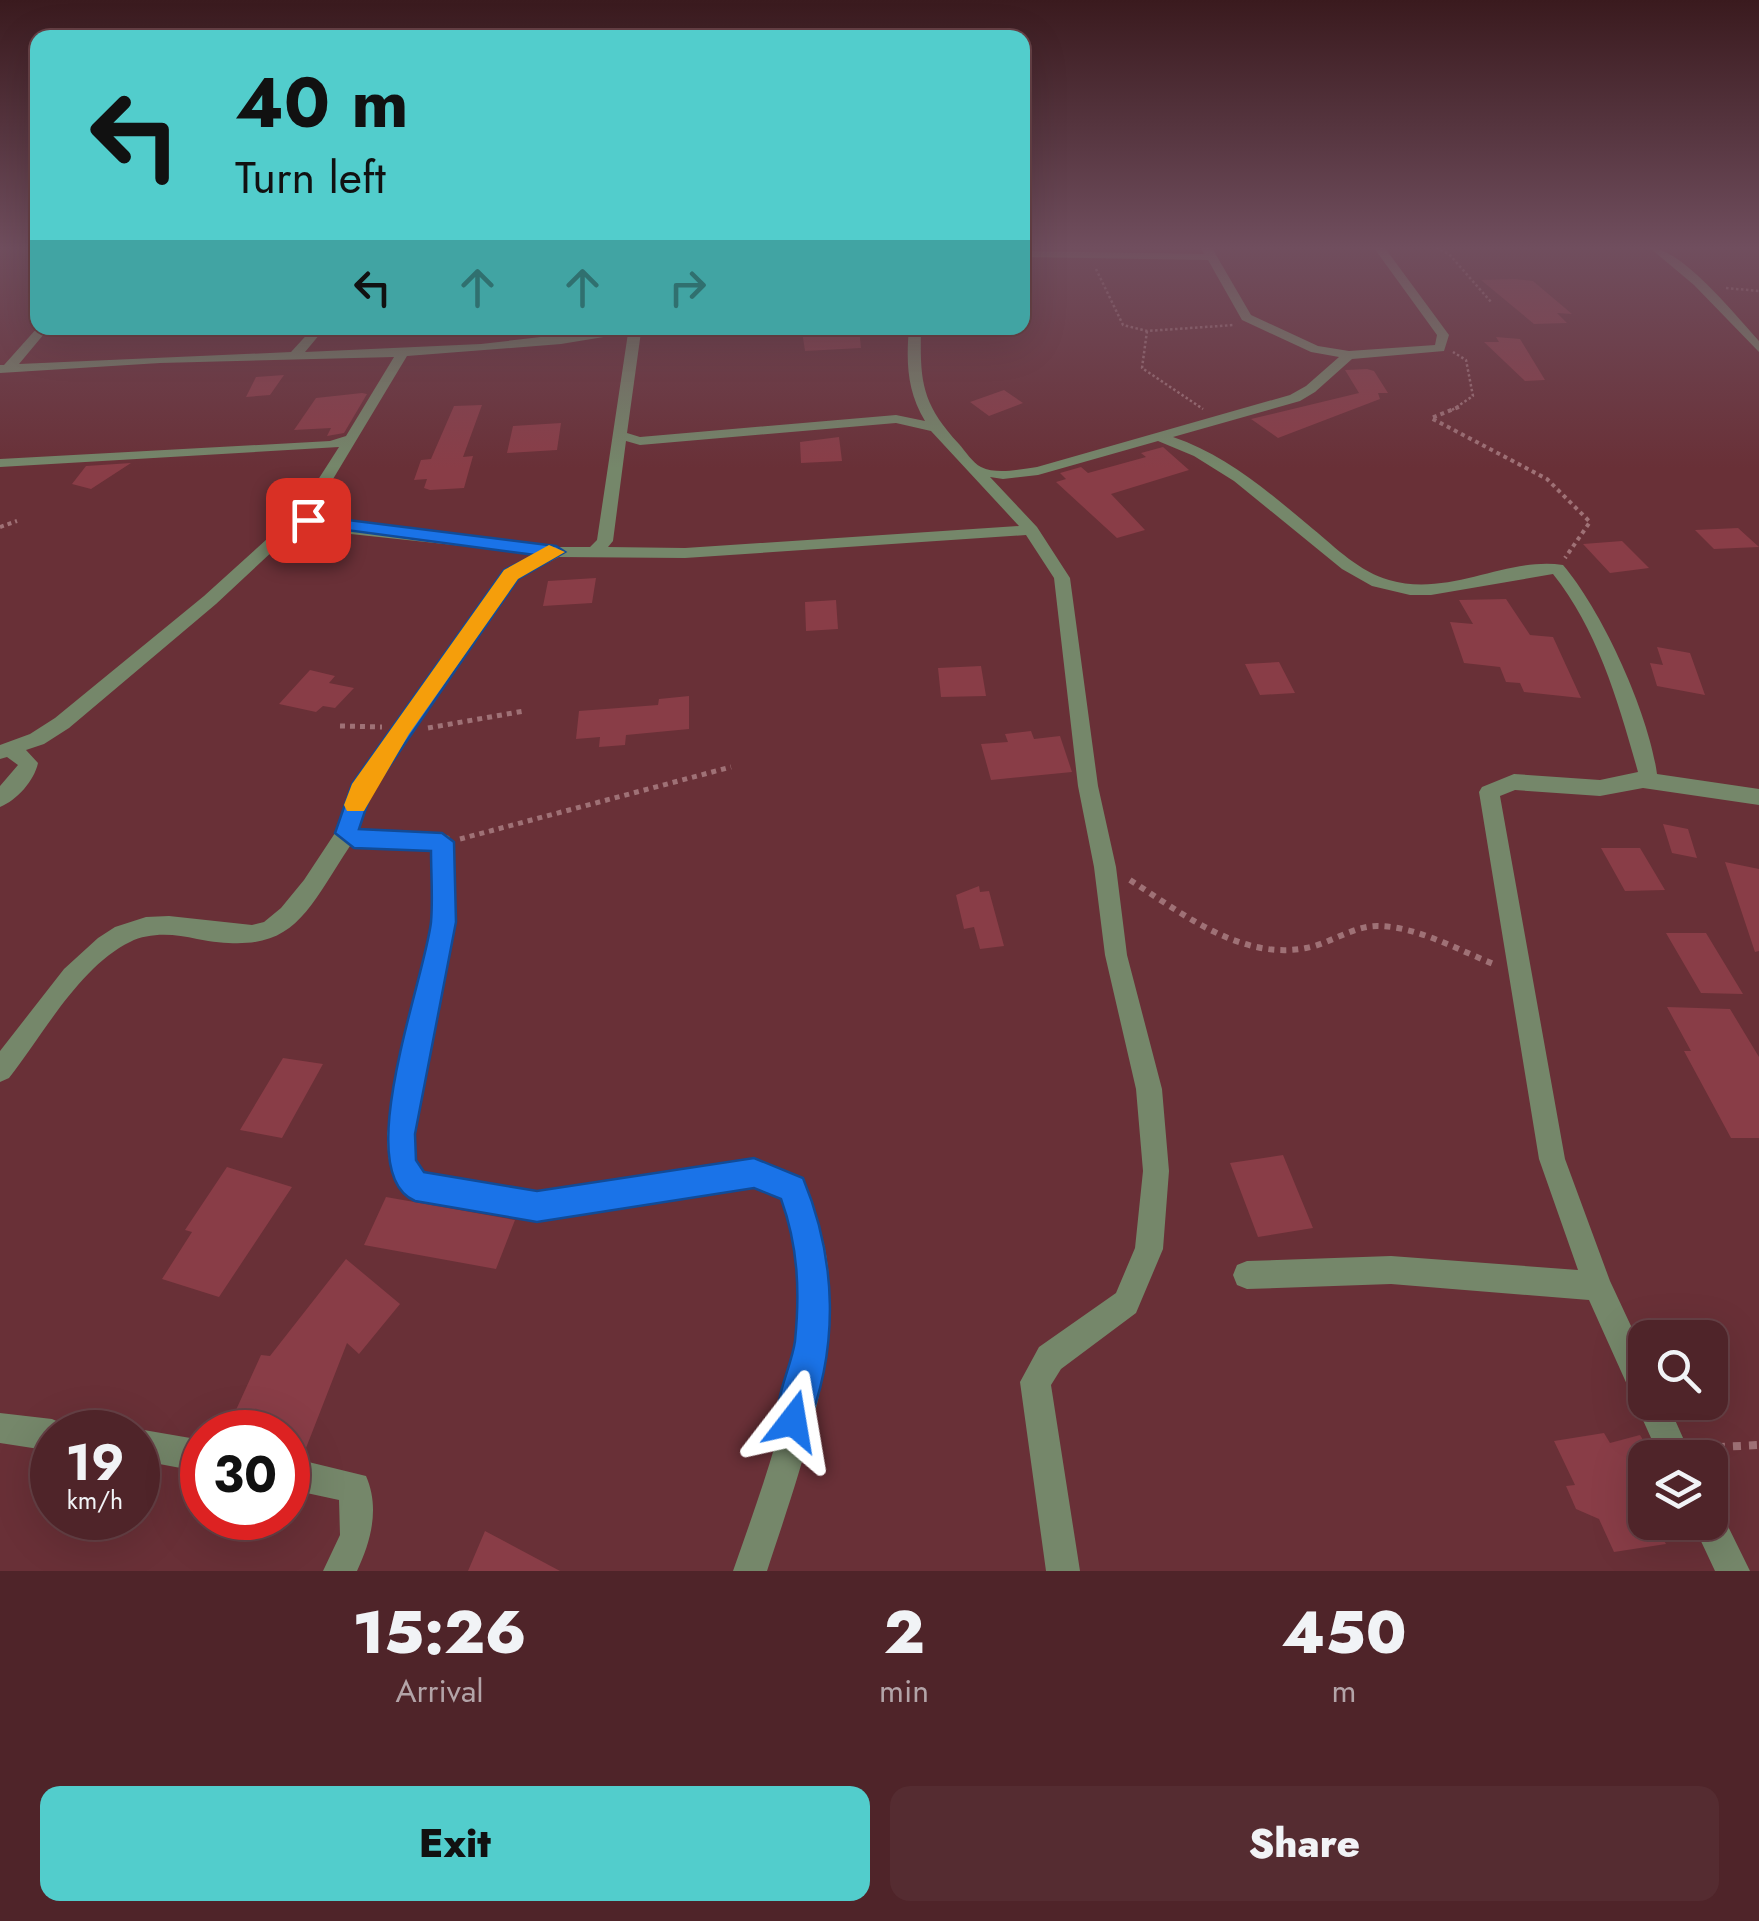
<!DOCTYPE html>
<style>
:root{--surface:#4f2429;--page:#552c31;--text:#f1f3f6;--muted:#b3a4a8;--line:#664146;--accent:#52cdcc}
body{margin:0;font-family:Jost,sans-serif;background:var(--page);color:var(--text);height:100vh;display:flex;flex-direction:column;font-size:38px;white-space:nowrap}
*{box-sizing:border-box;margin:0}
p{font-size:32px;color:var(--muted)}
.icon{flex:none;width:55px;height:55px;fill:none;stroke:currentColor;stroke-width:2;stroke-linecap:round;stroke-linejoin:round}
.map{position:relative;height:1571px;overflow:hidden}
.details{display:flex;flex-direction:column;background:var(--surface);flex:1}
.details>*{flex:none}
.banner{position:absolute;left:30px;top:30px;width:1000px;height:305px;border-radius:20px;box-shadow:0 10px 40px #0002,0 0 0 2px var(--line);background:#52cdcc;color:#111;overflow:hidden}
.fabs{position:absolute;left:1628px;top:1320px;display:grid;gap:20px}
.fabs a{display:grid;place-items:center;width:100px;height:100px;border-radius:20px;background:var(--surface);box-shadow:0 10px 40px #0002,0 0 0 2px var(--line);font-size:50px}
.speed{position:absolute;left:30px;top:1410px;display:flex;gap:20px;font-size:50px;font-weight:700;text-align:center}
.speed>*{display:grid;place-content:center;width:130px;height:130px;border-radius:50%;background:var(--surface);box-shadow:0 10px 40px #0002,0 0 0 2px var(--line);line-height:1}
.speed small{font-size:25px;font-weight:400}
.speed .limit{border:15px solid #d22;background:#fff;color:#111}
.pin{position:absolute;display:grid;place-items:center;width:85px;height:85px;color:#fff;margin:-42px;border-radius:20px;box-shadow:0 5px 15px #0006}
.me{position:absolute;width:110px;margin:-55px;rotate:14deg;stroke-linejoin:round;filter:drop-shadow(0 0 8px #0008)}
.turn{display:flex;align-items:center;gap:35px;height:210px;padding:0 40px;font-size:45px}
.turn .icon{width:130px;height:130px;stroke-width:2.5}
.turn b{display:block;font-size:70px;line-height:85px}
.lanes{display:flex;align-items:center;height:95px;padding:0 40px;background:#0003;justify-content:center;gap:50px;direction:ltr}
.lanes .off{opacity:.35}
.eta{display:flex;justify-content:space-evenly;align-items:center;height:170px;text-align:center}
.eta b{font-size:60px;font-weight:800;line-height:70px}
.primary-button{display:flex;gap:20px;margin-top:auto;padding:20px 40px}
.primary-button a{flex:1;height:115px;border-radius:20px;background:var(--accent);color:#111;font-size:40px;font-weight:800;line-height:115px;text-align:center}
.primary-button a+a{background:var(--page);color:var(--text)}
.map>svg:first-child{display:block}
.building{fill:#893d47}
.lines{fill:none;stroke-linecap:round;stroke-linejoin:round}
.path-far4{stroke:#9f7176;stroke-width:2.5;stroke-dasharray:2.5 2.5;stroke-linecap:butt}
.path-far3{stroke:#9f7176;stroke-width:4;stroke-dasharray:4 4;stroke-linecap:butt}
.path-far2{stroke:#9f7176;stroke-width:5;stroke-dasharray:5 5;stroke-linecap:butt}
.path-far1{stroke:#9f7176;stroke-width:6;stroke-dasharray:6 6;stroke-linecap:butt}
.path{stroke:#9f7176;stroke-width:8;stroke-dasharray:8 8;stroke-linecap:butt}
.street{fill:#75876a;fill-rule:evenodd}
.route{fill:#1a73e8;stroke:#114b97;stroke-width:2.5}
.slow{fill:#f59e0b}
</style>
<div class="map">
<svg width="1759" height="1571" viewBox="0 0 1759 1571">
<rect width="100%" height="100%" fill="#693037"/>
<path class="building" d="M1514,279L1533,281L1572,314L1557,313L1567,323L1534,324L1481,280Z
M859,328L861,348L805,351L802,331Z
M1496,337L1520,339L1545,380L1525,381L1484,342H1499Z
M1367,369L1374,371L1388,393H1378L1380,399L1278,438L1251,419L1359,393L1345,370Z
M284,375L270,395L246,397L256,377Z
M1004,390L1023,403L989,416L970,402Z
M362,393L367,394L344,433L327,436L331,428L294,430L316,398Z
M482,405L463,457L473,456L464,488L430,490L424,488L427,479L414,480L421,460L431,459L454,406Z
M561,423L557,450L507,453L513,426Z
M839,437L842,461L801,463L800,442Z
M1163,447L1189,470L1111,494L1145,530L1117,538L1056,482L1066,479L1060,473L1081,467L1088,473L1146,457L1141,453Z
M131,463L91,489L72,484L86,466Z
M1738,528L1759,547L1714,549L1695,530Z
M1622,541L1649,568L1610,573L1583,544Z
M596,578L592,603L543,606L548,581Z
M1506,599L1530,635L1553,637L1581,698L1524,692L1520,683L1506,682L1500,667L1464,663L1450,622L1473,624L1459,600Z
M836,600L838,629L806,631L805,602Z
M1657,647L1690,653L1705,695L1657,686L1650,663L1663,665Z
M1279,662L1295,693L1260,695L1245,664Z
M981,666L986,696L941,697L938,668Z
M310,670L335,676L329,683L354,688L335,708L323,706L316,712L279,704Z
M689,696V729L626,735L625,745L599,747L600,737L576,739L579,711L658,705L659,699Z
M1031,731L1034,739L1060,736L1072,772L991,780L981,744L1008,742L1005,734Z
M1663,824L1688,829L1697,858L1672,853Z
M1601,848H1640L1665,890L1625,891Z
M1725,862L1759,869V951L1755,952Z
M979,886L980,892L989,891L1004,946L980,949L974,927L964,929L956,895Z
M1666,933H1706L1743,994L1701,993Z
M1667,1007L1730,1009L1759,1057V1138H1731L1684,1051H1691Z
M283,1058L323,1064L282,1138L240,1130Z
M1283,1155L1313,1228L1258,1237L1230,1163Z
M227,1167L292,1187L219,1297L162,1279L192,1232L185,1230Z
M386,1197L515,1220L496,1269L364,1245Z
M346,1259L400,1304L359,1354L347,1343L306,1448L288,1446V1432H226L261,1355L270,1356Z
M1604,1433L1610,1443L1640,1435L1654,1458H1645V1476L1630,1480L1645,1506V1522H1654L1666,1544L1614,1552L1599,1519L1576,1509L1566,1486L1575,1485L1554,1441Z
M485,1531L560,1571H468Z"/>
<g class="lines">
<path class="path-far4" d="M1436,248L1449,254L1491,302
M1096,269L1123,325L1147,331L1234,325
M1726,288L1759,291
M1147,331L1142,368L1203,409
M1452,410L1473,396L1466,360L1453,352"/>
<path class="path-far3" d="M1459,407L1431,418L1547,479L1590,522L1565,558
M0,527L17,521"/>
<path class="path-far2" d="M340,726L382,727
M428,728L524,711
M460,839L731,767"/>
<path class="path-far1" d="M1130,880C1180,912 1241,961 1306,948C1329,944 1355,925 1379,926C1419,927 1460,951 1496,965"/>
<path class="path" d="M1701,1448L1759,1445"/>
<path class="street" d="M27,248H38V256Z
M1201,248H1212L1251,315L1318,346L1349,351L1435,345L1437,335L1374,248H1385L1449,335L1444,351L1352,359L1315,392L1300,401L1173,437C1227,455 1271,494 1313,529C1336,548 1360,572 1389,580C1449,598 1508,556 1563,565C1603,612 1649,714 1657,774L1759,789V805L1643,788L1600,796L1515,790L1500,796L1565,1159L1610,1281L1645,1356V1402H1667L1692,1458H1660L1589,1300L1391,1284L1247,1289L1237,1285L1233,1275L1237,1265L1247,1261L1391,1256L1578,1270L1539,1159L1479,792L1482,787L1514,774L1600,780L1638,772C1619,704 1598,630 1553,574L1431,595H1410L1372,586L1342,569L1234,481L1194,456L1158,441L1038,475L1003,479L990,477L1037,527L1070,578L1098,786L1116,867L1127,955L1162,1089L1169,1171L1163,1249L1136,1313L1061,1369L1051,1385L1080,1571H1046L1020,1382L1039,1347L1116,1293L1135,1248L1143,1171L1136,1089L1105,955L1094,867L1078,786L1054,578L1026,535L685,558L559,557L517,578L369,792L358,830L442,834L449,836L452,842L454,922L413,1134L414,1160L423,1174L537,1192L754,1160L802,1179C813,1208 825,1237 828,1268C839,1367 797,1479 767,1571H733C774,1453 827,1321 782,1198L754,1186L537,1220L415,1199C389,1189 388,1158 387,1134L432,922V850L350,846C303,917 293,957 197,939C175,934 150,932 130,942C80,966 42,1036 9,1078L0,1082V1051L64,969L98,938L115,927L146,917L169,916L252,925L264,922L281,908L304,880L337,830L353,785L505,570L538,554L332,532L303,523L216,604L69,728L44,744L26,750L38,763C34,781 17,800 0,807V786L18,765L7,757L0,759V745L30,734L55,718L204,596L298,511L339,447L0,467V459L330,441L346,436L394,357L160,363L0,373V365H4L38,327L49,328L19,364L291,352L313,328H325L305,352L481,344L619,328H646L641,332L627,433L640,437L896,415L925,421C907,391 906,362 909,328H921C920,381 921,403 959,444C965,451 973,463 981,467C997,475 1021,469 1037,467L1290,395L1306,386L1339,357L1311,352L1242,320L1208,260L1022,257V251L1204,254ZM628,333L597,540L590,547H556L333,522L312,514L407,356L561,344ZM896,423L931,431L1019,526L685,548L608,547L613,541L626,441L640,445Z
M1650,248C1682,248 1736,316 1759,341V352L1694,285Z
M0,1413L52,1419L63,1424L66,1432H52V1451L0,1443Z
M138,1429L202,1440V1472L138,1460V1432H130Z
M288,1457L366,1476C380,1508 371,1541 357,1571H323L340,1535L339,1500L288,1489Z
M1710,1507L1720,1510L1750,1571H1715L1692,1522H1710Z"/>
</g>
<linearGradient id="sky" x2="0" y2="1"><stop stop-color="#3a1a1e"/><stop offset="0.53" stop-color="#704e5e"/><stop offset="1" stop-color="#704e5e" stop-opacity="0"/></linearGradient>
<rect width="1759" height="468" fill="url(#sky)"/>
<path class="route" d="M308,515L556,546L565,552L518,579L371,793L359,829L442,833L454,842L456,922L415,1134L416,1160L424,1172L537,1191L754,1158L803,1178C837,1260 840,1349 805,1433L793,1438L781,1433C769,1406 791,1370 795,1341C800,1291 798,1246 781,1199L754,1188L537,1222L415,1201C349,1174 425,978 431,922C433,899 431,874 431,851L354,848L335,833L352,784L504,570L535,555L301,524V517Z"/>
<path class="slow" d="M549,545L565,552L518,579L409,734L364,811H347L344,805L352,784L504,570Z"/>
</svg>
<div class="fabs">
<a><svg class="icon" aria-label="search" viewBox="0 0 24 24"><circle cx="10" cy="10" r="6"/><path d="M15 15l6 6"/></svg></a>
<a><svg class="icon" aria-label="layers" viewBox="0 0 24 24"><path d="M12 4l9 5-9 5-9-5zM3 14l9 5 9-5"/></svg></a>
</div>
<div class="speed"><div>19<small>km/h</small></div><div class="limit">30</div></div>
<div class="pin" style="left:308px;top:520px;background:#d93025"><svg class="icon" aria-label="arrive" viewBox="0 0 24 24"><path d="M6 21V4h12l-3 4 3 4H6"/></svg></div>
<svg class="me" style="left:793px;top:1421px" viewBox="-20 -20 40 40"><path d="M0-17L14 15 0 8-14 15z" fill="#1a73e8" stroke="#fff" stroke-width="4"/></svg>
<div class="banner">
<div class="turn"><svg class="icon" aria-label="left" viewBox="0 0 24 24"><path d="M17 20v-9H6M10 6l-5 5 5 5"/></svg><div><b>40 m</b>Turn left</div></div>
<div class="lanes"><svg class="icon" aria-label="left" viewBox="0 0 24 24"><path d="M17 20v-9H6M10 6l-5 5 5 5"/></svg><svg class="icon off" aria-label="ahead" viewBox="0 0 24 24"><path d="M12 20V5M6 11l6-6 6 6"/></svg><svg class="icon off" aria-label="ahead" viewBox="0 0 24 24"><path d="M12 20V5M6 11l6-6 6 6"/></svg><svg class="icon off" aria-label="right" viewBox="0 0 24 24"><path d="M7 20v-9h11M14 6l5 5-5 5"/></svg></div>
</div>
</div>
<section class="details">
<div class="eta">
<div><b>15:26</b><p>Arrival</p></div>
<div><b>2</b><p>min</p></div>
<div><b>450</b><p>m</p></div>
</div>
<div class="primary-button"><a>Exit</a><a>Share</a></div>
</section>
